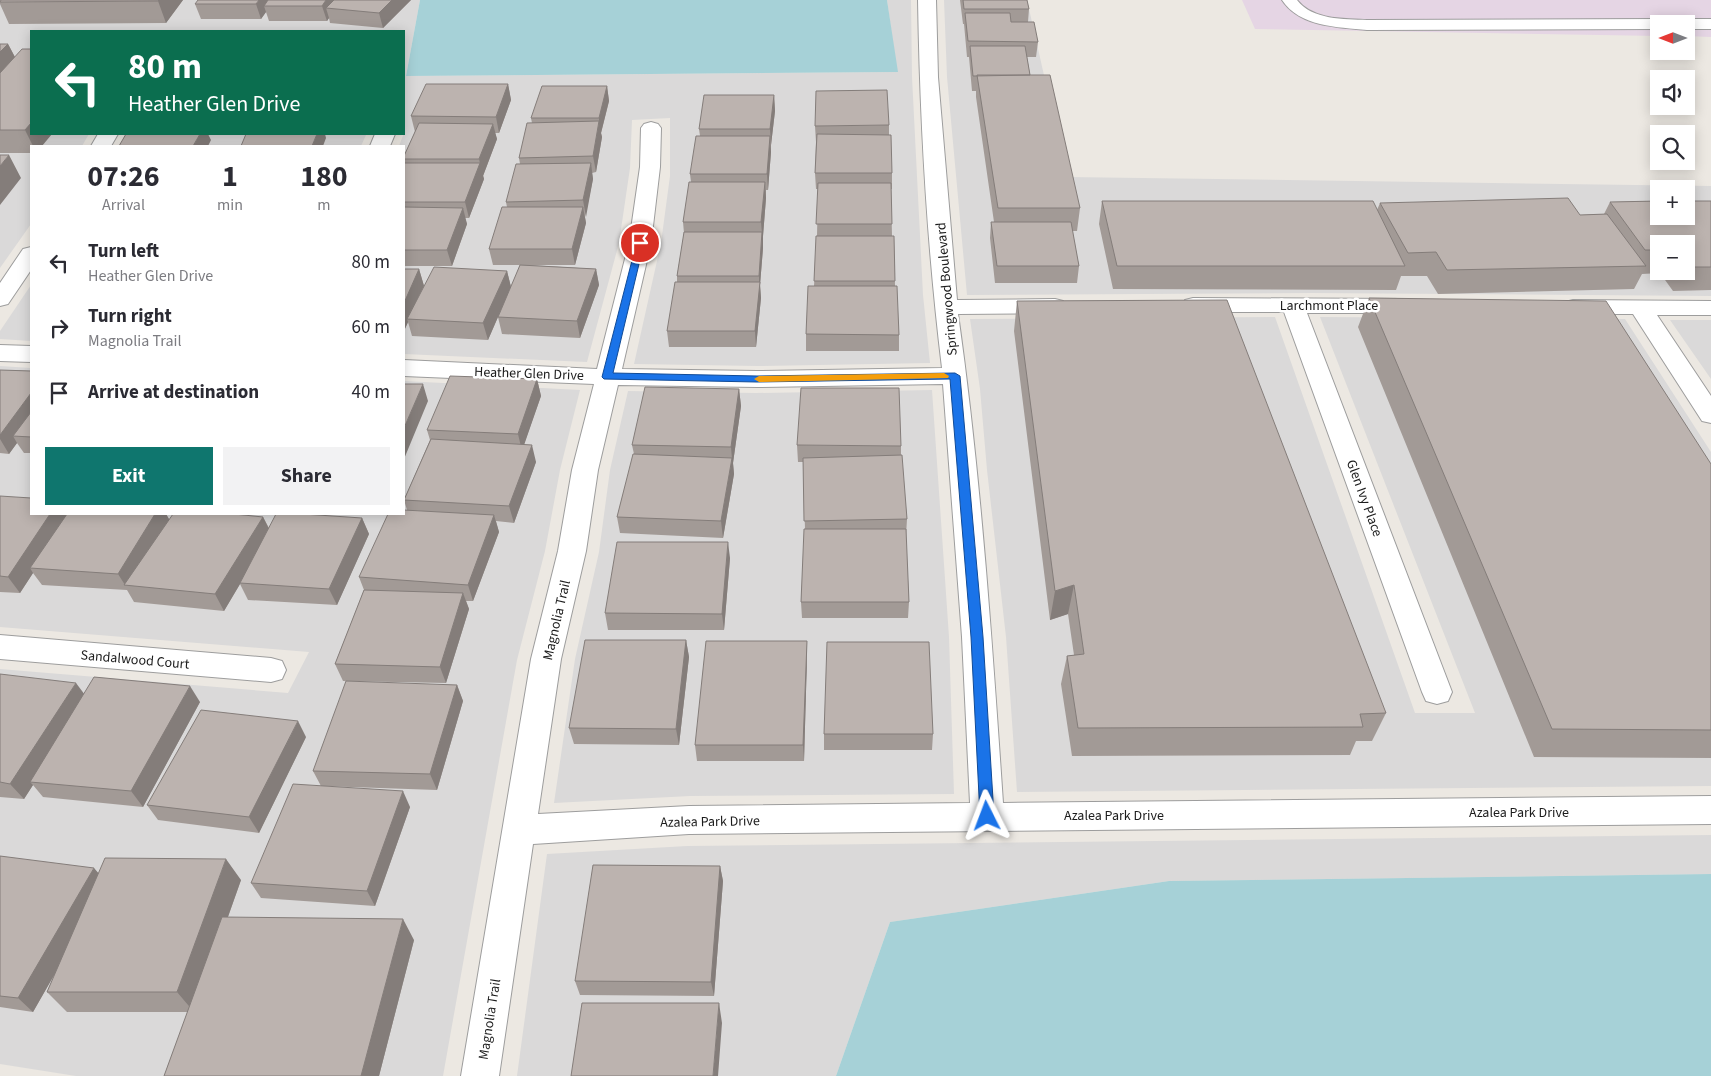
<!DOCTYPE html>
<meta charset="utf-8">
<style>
:root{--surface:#fff;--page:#f2f2f3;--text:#2b2b33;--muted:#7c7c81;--accent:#0f766e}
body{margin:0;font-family:"Source Sans 3",sans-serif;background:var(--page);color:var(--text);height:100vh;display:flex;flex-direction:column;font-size:19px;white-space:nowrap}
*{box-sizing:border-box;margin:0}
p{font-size:16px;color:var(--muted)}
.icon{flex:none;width:28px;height:28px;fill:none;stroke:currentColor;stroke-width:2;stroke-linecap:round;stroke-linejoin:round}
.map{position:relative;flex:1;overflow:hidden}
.panel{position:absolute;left:30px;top:145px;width:375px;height:370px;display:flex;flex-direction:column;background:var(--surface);border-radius:0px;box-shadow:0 2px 12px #0003}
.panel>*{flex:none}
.banner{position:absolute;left:30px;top:30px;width:375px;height:105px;border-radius:0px;box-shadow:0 2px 12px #0003;background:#0b6e4f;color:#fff;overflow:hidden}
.needle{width:32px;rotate:270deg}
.fabs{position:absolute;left:1650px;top:15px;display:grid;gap:10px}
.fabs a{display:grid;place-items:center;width:45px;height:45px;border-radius:0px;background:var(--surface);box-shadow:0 2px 12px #0003;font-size:25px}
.pin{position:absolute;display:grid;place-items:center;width:42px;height:42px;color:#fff;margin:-21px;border:2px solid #fff;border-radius:50%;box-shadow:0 1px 5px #0007}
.me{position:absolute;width:55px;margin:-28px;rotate:357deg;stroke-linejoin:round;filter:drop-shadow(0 0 4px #0008)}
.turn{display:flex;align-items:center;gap:18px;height:105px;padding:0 15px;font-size:22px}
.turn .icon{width:65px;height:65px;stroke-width:2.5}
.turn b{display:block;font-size:35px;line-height:42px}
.eta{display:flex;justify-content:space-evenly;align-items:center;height:85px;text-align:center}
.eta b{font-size:30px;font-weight:700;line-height:35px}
.primary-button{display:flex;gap:10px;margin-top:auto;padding:10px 15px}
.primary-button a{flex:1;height:58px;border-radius:0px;background:var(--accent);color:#fff;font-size:20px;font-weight:700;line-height:58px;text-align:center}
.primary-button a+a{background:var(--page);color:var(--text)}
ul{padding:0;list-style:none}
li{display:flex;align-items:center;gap:15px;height:65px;padding:0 15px}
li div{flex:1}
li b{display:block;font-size:19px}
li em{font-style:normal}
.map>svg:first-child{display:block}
.residential{fill:#dad9d9;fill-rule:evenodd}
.industrial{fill:#e5d5e4}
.water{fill:#a6d1d7}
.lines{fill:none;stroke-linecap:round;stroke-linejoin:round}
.lane-casing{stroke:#9d9d9d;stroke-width:2}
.street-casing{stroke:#9d9d9d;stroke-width:2}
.lane{fill:#fff;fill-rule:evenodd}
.street{fill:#fff;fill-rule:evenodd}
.wall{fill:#a29a96;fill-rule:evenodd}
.shaded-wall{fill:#847d7a}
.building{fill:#bcb3af;stroke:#847d7a}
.route{fill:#1a73e8;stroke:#114b97}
.slow{fill:#f59e0b}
.labels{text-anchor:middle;stroke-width:5;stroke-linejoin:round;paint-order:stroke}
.street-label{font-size:14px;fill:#1c1c1c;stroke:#fff}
</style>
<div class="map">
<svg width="1711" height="1076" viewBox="0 0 1711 1076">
<rect width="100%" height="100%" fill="#ece8e2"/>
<path class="residential" d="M0,0H420L406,76L897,72L887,0H911L912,77L923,295L930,363L758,366L634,364L661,243L670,176V118L632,120L630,168L619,243L587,362L404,354V146H399L404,133V31H31V134H89L82,146H31V224L0,268Z
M944,0H1027L1067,177L1711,186V296L1311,293L967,295L947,77ZM1659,189H1686V216H1659ZM1659,244H1686V271H1659Z
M127,134H366V135L361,146H120Z
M31,285V341L0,339V331Z
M1275,317L1415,713H1475L1320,317L1625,319L1711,452V786L1017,792L1006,637L987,470L980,389L970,319Z
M1670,320H1711V379Z
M0,366L31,368V514H404V381L580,390L560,470L545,551L517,660L443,1076H76L0,1064V669L288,693L309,652L0,627Z
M932,390L949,637L954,794L690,796L554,803L575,659L599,552L610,470L628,391L756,393Z
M1711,835V874L1169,881L890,922L836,1076H517L547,854L687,846Z"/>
<path class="industrial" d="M1242,0H1711V37L1686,36V24H1659V36L1255,29Z"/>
<path class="water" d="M420,0H887L898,72L406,76Z
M1711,874V1076H836L890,922L1169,881Z"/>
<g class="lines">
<g class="lane-casing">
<path id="lane" d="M1282,0H1297C1312,20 1344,19 1367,20L1659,19L1664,21L1666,24H1659V29L1367,30C1337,27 1300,27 1282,0Z
M1686,19H1711V29H1686V24H1679L1681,21Z"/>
</g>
<g class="street-casing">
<path id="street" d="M918,0H936L938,77L957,300L1055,299L1063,301L1066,306L1063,311L1055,313L958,314C981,476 992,640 1003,803L1711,796V824L689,834L533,844L499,1076H461L531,659L558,551L572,470L594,384L404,376V360L597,369L629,243L640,167L641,128L644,124L651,122L658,124L661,128L660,167L651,243L622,369L757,371L942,368C927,246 920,123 918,0ZM943,384L962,637L970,803L689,806L538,814L561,659L586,551L598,470L618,385L757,387Z
M98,134H118L111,146H91Z
M375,134H395L390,146H370Z
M31,247V270L8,304L0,306V283L23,249Z
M1193,298L1402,299L1410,301L1413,306L1410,311L1402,313H1307L1452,692L1448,701L1437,704L1426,701L1422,692L1284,312H1193L1185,310L1182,305L1185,300Z
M1573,300L1711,301V315H1657L1711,396V423L1702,421L1633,314H1573L1565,312L1561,307L1565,302Z
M0,345L31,346V362L0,361Z
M0,635L271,658L282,661L286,670L282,679L271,682L0,659Z"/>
</g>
<use href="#lane" class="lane"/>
<use href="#street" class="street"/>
</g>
<path class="wall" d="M1,0H183L166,23L9,24L0,4V1Z
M411,0L383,28L330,23L329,18L327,21H269L266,12L261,19H201L195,4Z
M960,0H1027L1029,9L1028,22L1038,42L1036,57H1027L1030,75L1080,208L1077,231H1072L1079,266L1077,283H995L990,238L991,222H994L976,97V91H972L969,57H967L964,24H963Z
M0,44H8L15,57L42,146H31V153H0Z
M508,84L511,100L499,133H495L497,139L483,176L484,179L469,218H465L467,224L452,266H404V156L415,132L411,116Z
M607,86L609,101L601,133L602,137L596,172L592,173L593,179L585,217L586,223L575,265H530L596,269L599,285L580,338L502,334L498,317L488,340L412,336L408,322L404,331V269H419L424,286L507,271L511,287L520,265H493L489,249L507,207L506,202L520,164L519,158L532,123L531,118Z
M774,95L775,111L771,145V152L768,190H766V198L763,236V248L760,285L761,298L756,347H669L667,331L677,282V276L684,233L683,222L691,182L690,174L700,136L699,129Z
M889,125V134L892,173V189H891L892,236H894L895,286L899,335V351H806V334L814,286L817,236L818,189H816L815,173L816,142L815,126Z
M1102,201L1377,210L1380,203L1580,215L1604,214L1610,202L1711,201V290L1673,291L1660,273L1642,274L1634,289L1438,294L1427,276H1401L1396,290L1113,289L1099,224ZM1659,244H1686V271H1659Z
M1369,298L1711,464V758L1534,757L1358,327Z
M1017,301L1386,713L1372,741H1356L1350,755L1072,756L1061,684L1067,656L1074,655L1068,614L1050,620L1014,331Z
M0,370L31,371V453H24L17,443L9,454L0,453Z
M537,379L541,396L524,444L536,462L514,523L496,521L499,532L473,601H466L469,609L446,683L343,681L335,664L364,590L359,577L407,510L404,500L430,440L427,430Z
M739,389L741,406L733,463L734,474L723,538L620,533L617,517L634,454L632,445Z
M797,445L901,446V455L907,519L906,536L909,602L908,618H802L801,602L805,529L803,462H798Z
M0,496L31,514H166L169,519L263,517L269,528L362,518L369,534L337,605L248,600L240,584L224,611L134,602L127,590L42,585L33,573L20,593L0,592Z
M730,558L724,630H608L605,613Z
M686,640L689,657L679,745L574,744L569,728Z
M807,641V657L804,761H697L695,745Z
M0,674L84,694L200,702L143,807L43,797L33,785L24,799L0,797Z
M457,685L463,701L437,790L322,786L410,807L375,906L261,898L251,883L321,786L313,771Z
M824,734H933L932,750H824Z
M306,737L259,833L158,820L147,805Z
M0,856L98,873L241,880L228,917L414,940L379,1076H164L188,1012H67L47,992L55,973L33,1012L0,1007Z
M720,866L723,881L714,996L580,995L575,981Z"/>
<path class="shaded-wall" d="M159,0H183L166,23L158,1Z
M259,0H274L264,6L266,12L261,19L256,4Z
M326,0H339L326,8L329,18L327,21L322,6Z
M392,0H411L383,28L379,13Z
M8,44L19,65L0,86V52Z
M508,84L511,100L499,133L496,117Z
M607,86L609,101L601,133L602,137L596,172L593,156L599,122V118Z
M774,95L775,111L771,145L770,129Z
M31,123V134H52L42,146H33L25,130Z
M493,124L497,139L483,176L479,159Z
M200,134H208L211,140L208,146H193Z
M317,134H325L326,138L323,146H312Z
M770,136L771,152L768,190L767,174Z
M9,155L21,178L0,205V166Z
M480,163L484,179L469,218L465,202Z
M591,163L593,179L586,217L583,200Z
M765,182L766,198L763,236V248L760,285L761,298L756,347L755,331L759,288V276L762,234L761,222Z
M583,207L586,223L575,265L572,249Z
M463,208L467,224L452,266L447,250Z
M419,269L424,286L407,319L408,322L404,331V303Z
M596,269L599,285L580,338L577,321Z
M507,271L511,287L488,340L483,323Z
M537,379L541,396L522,451L518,434Z
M423,384L428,401L404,459V428Z
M739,389L741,406L733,463L734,474L723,538L721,521L732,459L731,447Z
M31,393V423L13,436L17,443L9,454L0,439V435Z
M532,445L536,462L514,523L509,506Z
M50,514H69L30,568L33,573L20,593L8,577Z
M155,514H166L170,521L125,585L118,574Z
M494,515L499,532L473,601L468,585Z
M263,517L271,533L240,583V584L224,611L215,594Z
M362,518L369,534L337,605L329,589Z
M728,542L730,558L724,630L722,614Z
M1074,585L1068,614L1050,620L1055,591Z
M463,593L469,609L446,683L440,667Z
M686,640L689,657L679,745L676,729Z
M807,641V657L804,761L803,745Z
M76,683L88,699L30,782L33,785L24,799L10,784Z
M457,685L463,701L437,790L430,774Z
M190,686L200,702L143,807L131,791Z
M298,721L306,737L259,833L249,817Z
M403,791L410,807L375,906L367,891Z
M226,859L241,880L194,1012L177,992Z
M720,866L723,881L714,996L711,982Z
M94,868L107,883L33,1012L18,998Z
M403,919L414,940L379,1076H361Z
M719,1003L722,1023L718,1076H713Z"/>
<path class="building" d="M1,0H159L158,1L0,2Z
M198,0H259L256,4H195Z
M268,0H326L322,6H264Z
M334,0H392L379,13L326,8Z
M963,0H1027L1029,9H964Z
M965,13H1010L1011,22H1034L1038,42L968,41Z
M0,44H8L0,52Z
M970,46H1025L1030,75L973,76Z
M22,49H31V123L25,130H0V73Z
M977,75H1050L1080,208H998Z
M426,84H508L496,117L411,116Z
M542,86H607L599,118H531Z
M887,90L889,125L815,126L816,91Z
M704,95H774L770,129H699Z
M599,121L593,156L519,158L527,123Z
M419,123L493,124L479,159H404V156Z
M126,134H200L193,146H119Z
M246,134H317L312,146H241Z
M817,134L891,135L892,173H815Z
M696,136H770L767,174H690Z
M0,155H9L0,166Z
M404,163H480L465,202H404Z
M591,163L583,200L506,202L516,164Z
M689,182H765L761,222H683Z
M818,183H891L892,224H816Z
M1568,198L1580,215L1607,214L1646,266L1447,270L1436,252L1408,253L1380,203Z
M1102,201H1373L1405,266H1117Z
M1659,201V216H1686V201H1711V267H1686V244H1659V250H1645L1610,202Z
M404,207L463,208L447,250H404Z
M502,207H583L572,249H489Z
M991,222H1071L1079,266H997Z
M684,232H762L759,276H677Z
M816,236H894L895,281H814Z
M520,265L596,269L577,321L498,317Z
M434,267L507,271L483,323L407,319Z
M404,269H419L404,303Z
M675,282H760L755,331H667Z
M808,286H897L899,335L806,334Z
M1369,298L1606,301L1711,464V730L1552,729Z
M1227,300L1386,713L1360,714L1363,727L1078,728L1067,656L1084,654L1074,585L1055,591L1017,301Z
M0,370L31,371V393L0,435Z
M450,376L537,379L518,434L427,430Z
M404,384H423L404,428Z
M645,387L739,389L731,447L632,445Z
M801,388H899L901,446L797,445Z
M31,412V437L13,436Z
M431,439L532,445L509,506L404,500Z
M633,454L732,458L721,521L617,517Z
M902,455L907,519L804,521L803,458Z
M0,496L31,498V514H50L8,577L0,576Z
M404,510L494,515L468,585L359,577L388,514H404Z
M67,514H155L118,574L30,568Z
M173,514H234L263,517L215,594L124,585Z
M276,514H303L362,518L329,589L240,583Z
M804,529H906L909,602H801Z
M617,542H728L722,614L605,613Z
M364,590L463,593L440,667L335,664Z
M585,640H686L676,729L569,728Z
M706,641H807L803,745H695Z
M827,642H929L933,734H824Z
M0,674L76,683L10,784L0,782Z
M94,677L190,686L131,791L30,782Z
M346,681L457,685L430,774L313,771Z
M201,710L298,721L249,817L147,805Z
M293,784L403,791L367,891L251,883Z
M0,856L94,868L18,998L0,996Z
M105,858L226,859L177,992H47Z
M593,865L720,866L711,982L575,981Z
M222,917L403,919L361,1076H164Z
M582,1003H719L713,1076H571Z"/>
<path class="route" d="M637,241H643L644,243L613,373L757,376L955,373L960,376L983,637L994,816L992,820L987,822L982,820L980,816L971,637L950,379L757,382L604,379L602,377Z"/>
<path class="slow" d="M944,373L949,376L948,378L759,382L754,379L759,376Z"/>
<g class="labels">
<g class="street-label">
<text transform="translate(946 289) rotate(-95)" y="5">Springwood Boulevard</text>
<text x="1329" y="310">Larchmont Place</text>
<text transform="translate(529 373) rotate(2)" y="5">Heather Glen Drive</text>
<text transform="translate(1365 498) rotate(70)" y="5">Glen Ivy Place</text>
<text transform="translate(556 620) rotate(-77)" y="5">Magnolia Trail</text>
<text transform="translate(135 659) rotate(5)" y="5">Sandalwood Court</text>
<text x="1519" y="817">Azalea Park Drive</text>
<text x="1114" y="820">Azalea Park Drive</text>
<text transform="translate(710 821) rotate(-1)" y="5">Azalea Park Drive</text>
<text transform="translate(489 1019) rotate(-81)" y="5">Magnolia Trail</text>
</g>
</g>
</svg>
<div class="fabs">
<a><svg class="needle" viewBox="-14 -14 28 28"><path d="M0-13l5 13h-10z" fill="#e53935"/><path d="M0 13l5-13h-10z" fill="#7c7c81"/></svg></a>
<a><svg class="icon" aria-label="sound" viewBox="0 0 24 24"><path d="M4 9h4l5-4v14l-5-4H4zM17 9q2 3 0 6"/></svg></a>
<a><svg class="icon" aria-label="search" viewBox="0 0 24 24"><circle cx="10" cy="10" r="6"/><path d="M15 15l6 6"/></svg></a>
<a>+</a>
<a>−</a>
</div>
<div class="pin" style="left:640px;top:243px;background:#d93025"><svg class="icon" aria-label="arrive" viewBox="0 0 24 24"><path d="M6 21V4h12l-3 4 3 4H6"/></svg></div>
<svg class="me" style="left:987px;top:816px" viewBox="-20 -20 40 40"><path d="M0-17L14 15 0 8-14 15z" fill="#1a73e8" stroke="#fff" stroke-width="4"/></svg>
<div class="banner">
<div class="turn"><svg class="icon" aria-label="left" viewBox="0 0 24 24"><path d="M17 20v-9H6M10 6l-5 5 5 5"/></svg><div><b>80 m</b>Heather Glen Drive</div></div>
</div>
<section class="panel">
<div class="eta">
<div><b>07:26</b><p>Arrival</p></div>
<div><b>1</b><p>min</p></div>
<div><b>180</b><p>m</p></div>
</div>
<ul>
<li><svg class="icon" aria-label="left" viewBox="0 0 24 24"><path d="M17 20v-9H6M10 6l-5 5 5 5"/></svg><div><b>Turn left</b><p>Heather Glen Drive</p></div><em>80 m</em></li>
<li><svg class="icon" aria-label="right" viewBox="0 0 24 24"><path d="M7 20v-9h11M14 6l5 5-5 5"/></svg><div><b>Turn right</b><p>Magnolia Trail</p></div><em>60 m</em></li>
<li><svg class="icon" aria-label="arrive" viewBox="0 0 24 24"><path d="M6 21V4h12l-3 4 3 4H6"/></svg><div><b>Arrive at destination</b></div><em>40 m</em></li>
</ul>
<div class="primary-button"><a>Exit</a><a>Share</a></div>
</section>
</div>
